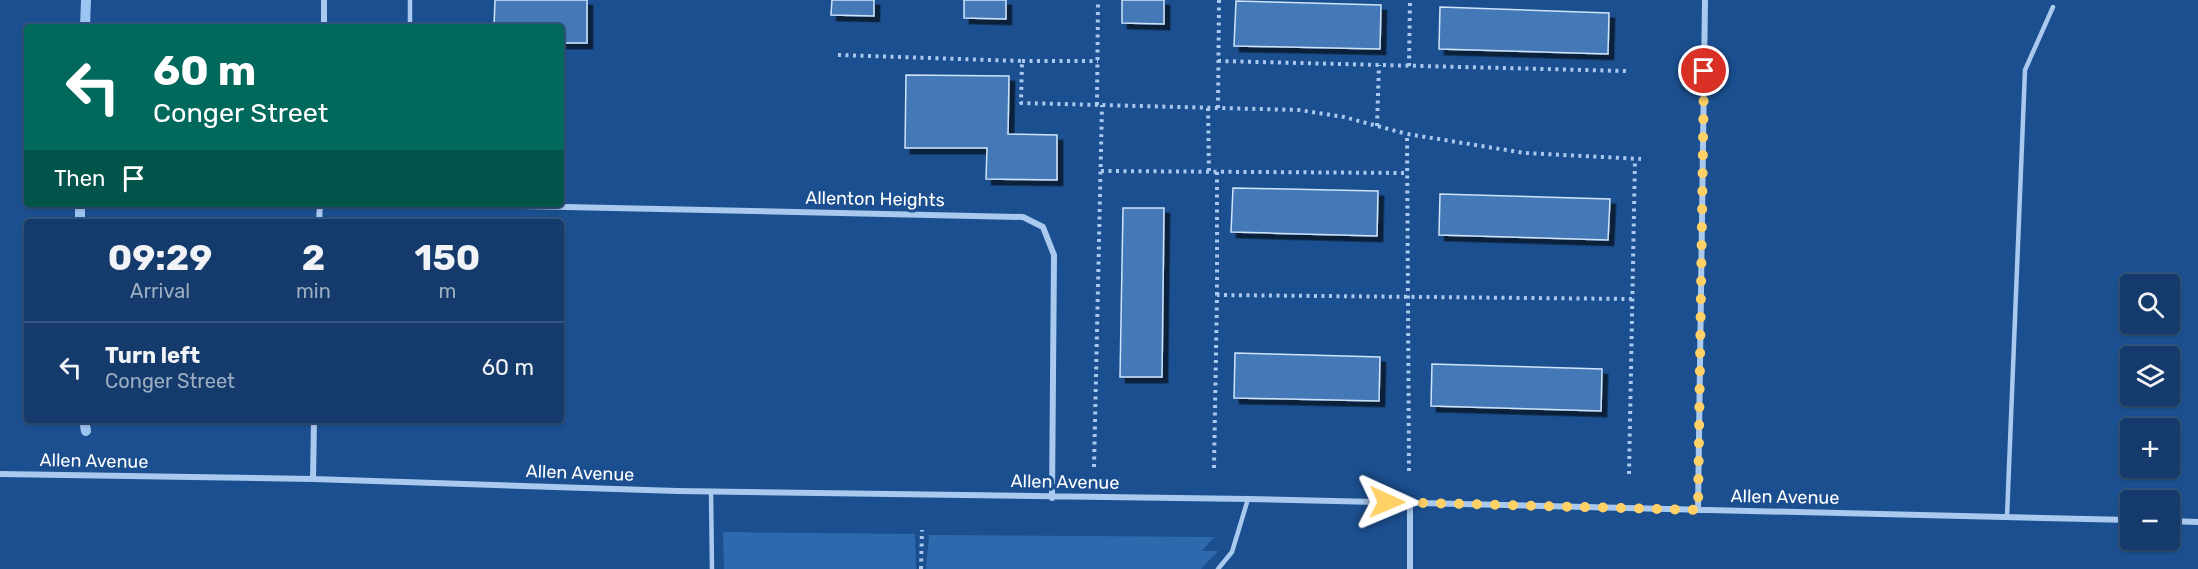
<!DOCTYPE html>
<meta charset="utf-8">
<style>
:root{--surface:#143b6b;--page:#214673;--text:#f1f3f6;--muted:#9dadc1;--line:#33557e}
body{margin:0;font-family:Rubik,sans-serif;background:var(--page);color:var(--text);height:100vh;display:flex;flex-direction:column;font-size:22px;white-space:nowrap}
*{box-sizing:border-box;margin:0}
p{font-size:20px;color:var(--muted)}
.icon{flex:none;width:33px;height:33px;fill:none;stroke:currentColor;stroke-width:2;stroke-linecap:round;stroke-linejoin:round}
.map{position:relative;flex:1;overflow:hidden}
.drawer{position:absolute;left:24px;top:219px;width:540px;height:204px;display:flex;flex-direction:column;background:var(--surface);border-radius:6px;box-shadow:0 2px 4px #0004,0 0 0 2px var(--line)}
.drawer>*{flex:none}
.hud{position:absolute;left:24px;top:24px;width:540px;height:183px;border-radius:6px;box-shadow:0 2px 4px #0004,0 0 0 2px var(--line);background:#00695c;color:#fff;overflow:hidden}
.controls{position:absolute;left:2120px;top:274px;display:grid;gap:12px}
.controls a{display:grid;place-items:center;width:60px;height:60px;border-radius:6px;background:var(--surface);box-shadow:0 2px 4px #0004,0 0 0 2px var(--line);font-size:30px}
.pin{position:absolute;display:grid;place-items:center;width:51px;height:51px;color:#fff;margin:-26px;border:3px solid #fff;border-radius:50%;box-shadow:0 2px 6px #0007}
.me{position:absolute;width:66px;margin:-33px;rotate:91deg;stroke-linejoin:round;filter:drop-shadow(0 0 4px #0008)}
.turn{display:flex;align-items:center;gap:21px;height:126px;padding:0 30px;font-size:27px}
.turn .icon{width:78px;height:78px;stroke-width:2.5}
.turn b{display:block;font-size:42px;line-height:51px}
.then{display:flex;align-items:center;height:57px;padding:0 30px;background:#0003;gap:12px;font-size:22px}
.eta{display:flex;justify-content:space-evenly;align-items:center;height:102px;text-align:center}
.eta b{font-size:36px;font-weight:700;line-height:42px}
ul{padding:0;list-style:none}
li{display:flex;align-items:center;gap:18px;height:90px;padding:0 30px;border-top:2px solid var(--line)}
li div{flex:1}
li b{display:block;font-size:22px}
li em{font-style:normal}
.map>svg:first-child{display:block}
.green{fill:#2e69ad}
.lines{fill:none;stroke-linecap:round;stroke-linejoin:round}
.stream{stroke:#9cc4f0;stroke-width:10}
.building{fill:#4478b7;stroke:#cfe3fa;stroke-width:1.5;filter:url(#shadow)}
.path{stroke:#a9c9ee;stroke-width:4;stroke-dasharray:3 4.5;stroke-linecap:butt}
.lane{stroke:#a9c9ee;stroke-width:4.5}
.street{stroke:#a9c9ee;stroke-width:6}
.route{stroke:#ffd166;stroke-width:10;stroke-dasharray:0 18}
.labels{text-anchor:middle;stroke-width:6;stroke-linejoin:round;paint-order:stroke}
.street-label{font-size:18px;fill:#fff;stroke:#1b4f8f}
</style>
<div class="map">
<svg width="2198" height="569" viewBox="0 0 2198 569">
<defs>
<filter id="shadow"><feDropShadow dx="5.5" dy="5.5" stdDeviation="0" flood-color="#0009"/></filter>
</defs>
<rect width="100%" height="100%" fill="#1b4f8f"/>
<path class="green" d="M723,532L915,534L916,569H724Z
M929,535L1214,537L1202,551H1218L1201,569H926Z"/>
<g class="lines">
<path class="stream" d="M85,27L86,0
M80,222V204
M84,420L86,431"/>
</g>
<path class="building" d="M495,0H587V43H561V27H494Z
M832,0H874V16L831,15Z
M964,0H1006V19L964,18Z
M1122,0H1164V24L1122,23Z
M1236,1L1381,5L1380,49L1234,46Z
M1440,7L1609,13L1608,54L1439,49Z
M906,75L1009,76L1008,134L1057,135V180L986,179L987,148H905Z
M1233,188L1378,191L1377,236L1231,232Z
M1440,194L1610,199L1608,240L1439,235Z
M1123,208H1164L1162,377H1120Z
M1235,353L1380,357L1379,401L1234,398Z
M1432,364L1602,369L1601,411L1431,406Z"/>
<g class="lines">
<path class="path" d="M838,55L1022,61L1021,103L1299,110L1344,117L1407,134
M1022,61H1098
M1218,61L1626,71
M1409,66L1410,0
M1097,105L1098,0
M1208,108L1209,172
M1218,108L1219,0
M1377,126L1379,65
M1101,171L1408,173
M1217,295V172
M1094,467L1102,105
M1214,468L1217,295L1632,299
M1409,471L1407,134L1525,153L1641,159
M1629,474L1635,159
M921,569L922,530"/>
<path class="lane" d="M410,27V0
M711,491L712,569
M2007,517L2025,70L2053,7
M1218,569L1232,552L1248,499"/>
<path class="street" d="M324,27V0
M431,204L1023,217L1043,227L1054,255L1052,498
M319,222L320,204
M0,474L313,479L677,491L1248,499L2130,520
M313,479L314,420
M1698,510L1705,0
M2169,521L2198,522
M1410,569V502"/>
</g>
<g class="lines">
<path class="route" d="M1387,502L1698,510L1704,71"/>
</g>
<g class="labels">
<g class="street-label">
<text transform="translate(875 199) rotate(1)" y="6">Allenton Heights</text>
<text transform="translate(94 461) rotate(1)" y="6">Allen Avenue</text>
<text transform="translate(580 473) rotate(2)" y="6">Allen Avenue</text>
<text transform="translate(1065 482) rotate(1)" y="6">Allen Avenue</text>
<text transform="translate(1785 497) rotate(1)" y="6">Allen Avenue</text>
</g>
</g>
</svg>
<div class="controls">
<a><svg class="icon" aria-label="search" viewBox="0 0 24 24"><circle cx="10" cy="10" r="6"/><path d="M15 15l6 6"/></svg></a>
<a><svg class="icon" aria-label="layers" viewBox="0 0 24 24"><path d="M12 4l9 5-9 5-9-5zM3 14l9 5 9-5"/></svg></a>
<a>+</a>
<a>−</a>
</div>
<div class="pin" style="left:1704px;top:71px;background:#d93025"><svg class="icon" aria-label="arrive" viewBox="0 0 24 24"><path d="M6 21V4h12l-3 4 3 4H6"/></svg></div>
<svg class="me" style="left:1387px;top:502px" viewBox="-20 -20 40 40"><path d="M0-17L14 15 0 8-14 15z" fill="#ffd166" stroke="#fff" stroke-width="4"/></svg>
<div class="hud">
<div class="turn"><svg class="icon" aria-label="left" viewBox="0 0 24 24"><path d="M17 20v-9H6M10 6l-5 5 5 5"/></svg><div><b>60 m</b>Conger Street</div></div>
<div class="then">Then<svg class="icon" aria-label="arrive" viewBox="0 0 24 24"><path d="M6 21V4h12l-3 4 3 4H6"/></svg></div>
</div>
<section class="drawer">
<div class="eta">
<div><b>09:29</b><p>Arrival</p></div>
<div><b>2</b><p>min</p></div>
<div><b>150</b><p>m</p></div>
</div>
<ul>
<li><svg class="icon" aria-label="left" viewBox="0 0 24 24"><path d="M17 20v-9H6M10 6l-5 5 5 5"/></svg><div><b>Turn left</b><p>Conger Street</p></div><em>60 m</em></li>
</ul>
</section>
</div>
